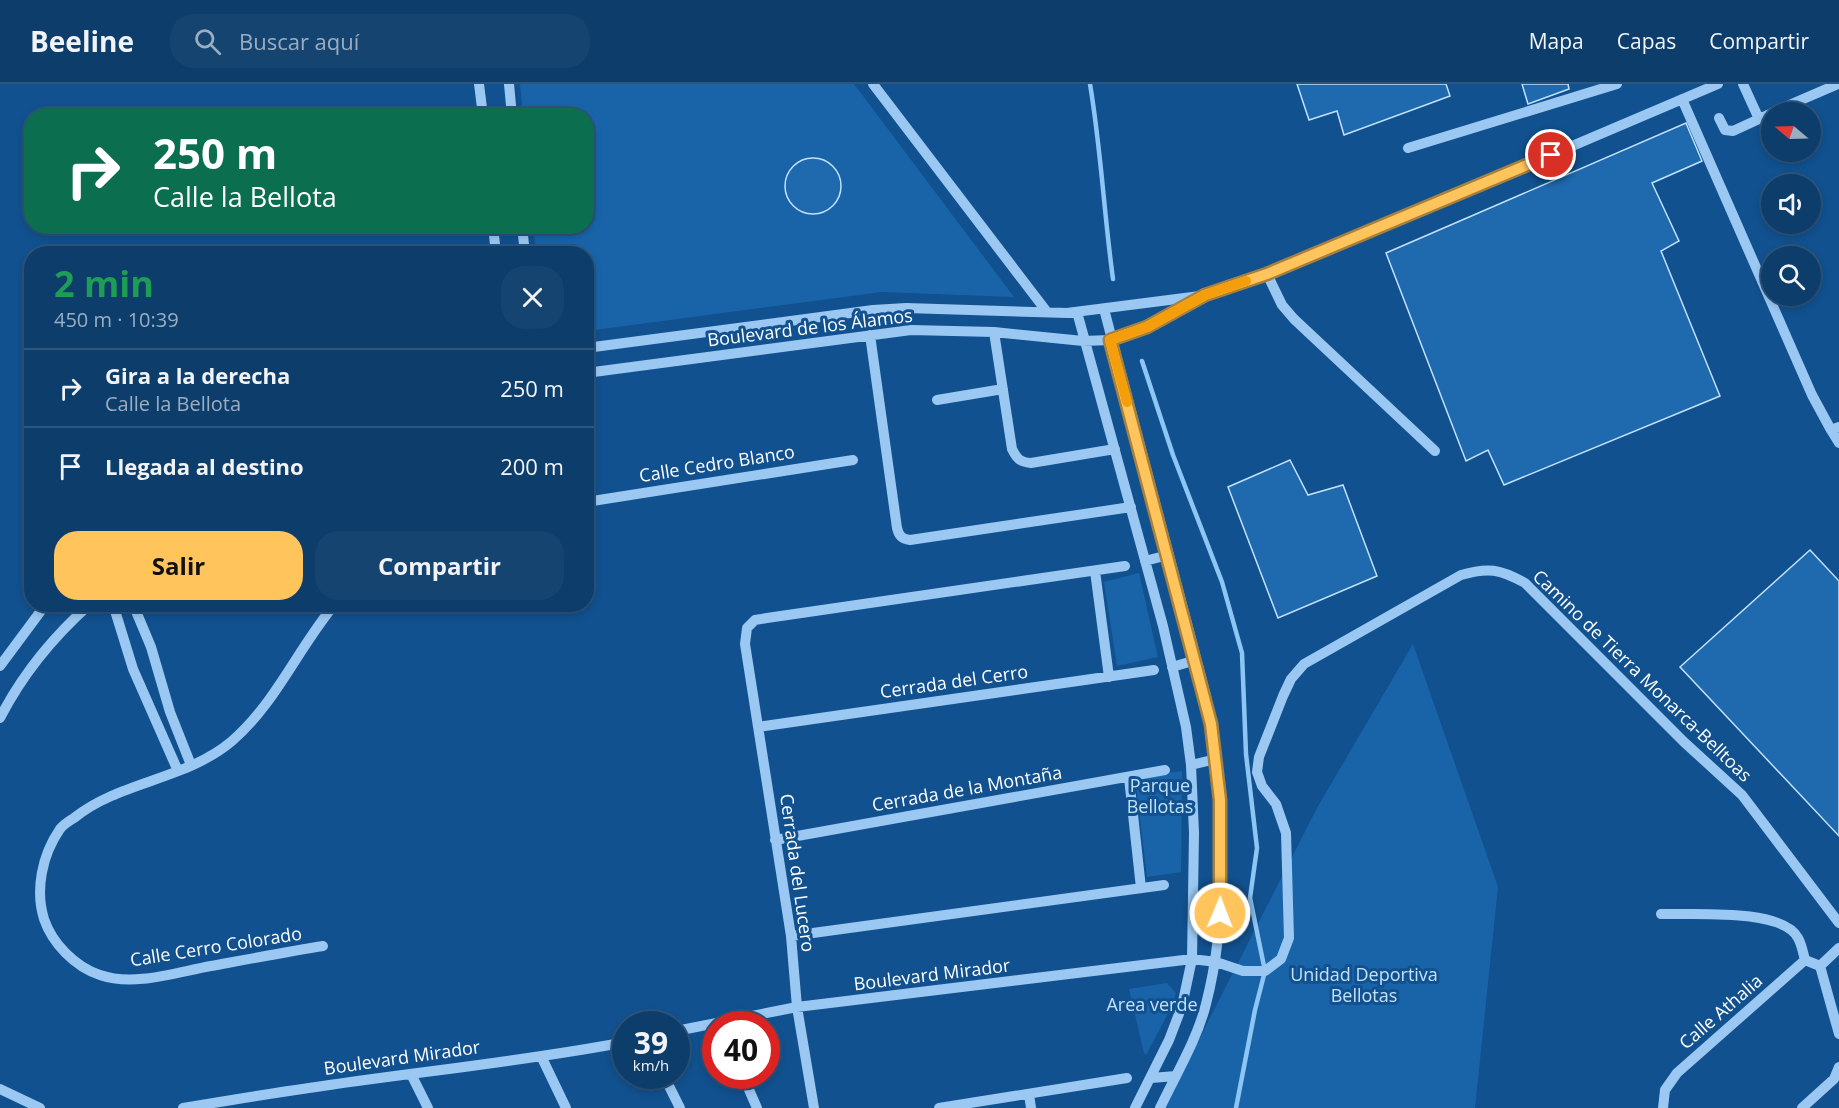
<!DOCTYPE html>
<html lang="es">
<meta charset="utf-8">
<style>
:root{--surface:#0d3d6b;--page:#164471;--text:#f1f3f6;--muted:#9aaec1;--line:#2d567e;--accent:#ffc55c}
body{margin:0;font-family:"Open Sans",sans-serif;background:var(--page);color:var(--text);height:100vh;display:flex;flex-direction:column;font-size:22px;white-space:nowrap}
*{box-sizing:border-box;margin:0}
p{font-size:20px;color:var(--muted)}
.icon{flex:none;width:33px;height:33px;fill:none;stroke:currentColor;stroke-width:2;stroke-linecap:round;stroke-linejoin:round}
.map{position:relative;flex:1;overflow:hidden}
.panel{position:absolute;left:24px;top:162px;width:570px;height:366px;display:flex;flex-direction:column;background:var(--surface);border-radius:24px;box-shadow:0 3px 9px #0003,0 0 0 2px var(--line)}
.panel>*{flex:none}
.top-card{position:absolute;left:24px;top:24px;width:570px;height:126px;border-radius:24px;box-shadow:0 3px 9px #0003,0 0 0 2px var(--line);background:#0b6e4f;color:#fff;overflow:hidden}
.needle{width:39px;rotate:289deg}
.buttons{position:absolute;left:1761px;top:18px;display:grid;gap:12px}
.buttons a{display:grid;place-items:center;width:60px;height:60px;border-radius:50%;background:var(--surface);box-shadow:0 3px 9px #0003,0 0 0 2px var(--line);font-size:30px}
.speed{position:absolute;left:612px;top:927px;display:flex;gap:12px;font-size:30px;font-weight:700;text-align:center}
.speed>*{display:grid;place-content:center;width:78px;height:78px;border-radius:50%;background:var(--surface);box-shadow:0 3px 9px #0003,0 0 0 2px var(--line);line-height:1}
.speed small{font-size:15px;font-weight:400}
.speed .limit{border:9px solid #d22;background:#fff;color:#111}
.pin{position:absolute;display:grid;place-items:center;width:51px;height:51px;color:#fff;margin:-26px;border:3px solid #fff;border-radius:50%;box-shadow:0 2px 6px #0007}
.me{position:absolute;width:66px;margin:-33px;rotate:1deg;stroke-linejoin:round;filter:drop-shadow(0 0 4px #0008)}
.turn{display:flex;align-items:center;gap:21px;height:126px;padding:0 30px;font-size:27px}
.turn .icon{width:78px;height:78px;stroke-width:2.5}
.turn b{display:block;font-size:42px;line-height:51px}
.round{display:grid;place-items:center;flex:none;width:63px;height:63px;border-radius:24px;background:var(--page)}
.overview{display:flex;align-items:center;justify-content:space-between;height:102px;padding:0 30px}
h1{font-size:36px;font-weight:700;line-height:45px;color:#1e9e55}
.primary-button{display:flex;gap:12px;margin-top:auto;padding:12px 30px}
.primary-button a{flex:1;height:69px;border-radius:24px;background:var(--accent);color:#111;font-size:24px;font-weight:700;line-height:69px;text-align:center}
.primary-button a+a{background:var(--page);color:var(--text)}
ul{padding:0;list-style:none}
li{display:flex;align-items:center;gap:18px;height:78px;padding:0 30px;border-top:2px solid var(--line)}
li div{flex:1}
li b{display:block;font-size:22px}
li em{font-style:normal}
header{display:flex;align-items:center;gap:36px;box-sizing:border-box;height:84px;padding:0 30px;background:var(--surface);border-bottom:2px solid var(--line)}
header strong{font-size:28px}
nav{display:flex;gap:33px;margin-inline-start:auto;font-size:21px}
.search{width:420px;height:54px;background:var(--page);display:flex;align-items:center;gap:15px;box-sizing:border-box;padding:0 21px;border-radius:24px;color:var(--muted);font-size:22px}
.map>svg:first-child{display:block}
.green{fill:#1964a9}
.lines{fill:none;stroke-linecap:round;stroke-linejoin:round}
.stream{stroke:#8dc5f5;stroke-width:4.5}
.building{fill:#1f69ae;stroke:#c2e1fd;stroke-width:1.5}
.minor{stroke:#9bc8f2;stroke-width:10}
.route-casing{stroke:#a6803c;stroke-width:15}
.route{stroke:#ffc55c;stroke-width:10}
.slow{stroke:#f59e0b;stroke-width:10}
.labels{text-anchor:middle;stroke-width:6;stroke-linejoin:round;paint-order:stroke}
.street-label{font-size:18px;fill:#fff;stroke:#11518f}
.park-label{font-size:18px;fill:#c2e1fd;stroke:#11518f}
</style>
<header>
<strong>Beeline</strong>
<div class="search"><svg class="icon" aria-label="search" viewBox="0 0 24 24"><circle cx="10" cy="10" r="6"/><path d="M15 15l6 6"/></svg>Buscar aquí</div>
<nav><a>Mapa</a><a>Capas</a><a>Compartir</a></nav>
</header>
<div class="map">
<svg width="1839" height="1024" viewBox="0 0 1839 1024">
<rect width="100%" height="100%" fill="#11518f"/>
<path class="green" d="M520,0H854L1014,213L882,208L587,247L586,170L536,169L534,143L586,142V32L523,31Z
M1139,489L1158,573L1117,582L1104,498Z
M1413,560L1498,803L1475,1024H1164L1317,724Z
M1182,687L1181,788L1147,793L1135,693Z
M1167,899L1176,909L1171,924L1146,971L1144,969L1129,905Z"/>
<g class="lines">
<path class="stream" d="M1090,0C1101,65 1104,130 1113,195
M1142,277L1173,371L1222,498L1242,569L1246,670L1257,764L1250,814L1265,887L1255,926L1236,1024"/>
</g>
<path class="building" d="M1297,0H1446L1450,12L1344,51L1337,27L1309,36Z
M1522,0H1568L1569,5L1528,20Z
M1686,39L1702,77L1652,99L1679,157L1661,167L1720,312L1504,401L1488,366L1466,377L1386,169Z
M785 102a28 28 0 1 1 56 0a28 28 0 1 1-56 0Z
M1290,376L1308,411L1343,401L1377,492L1278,534L1228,403Z
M1810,466L1839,497V752L1680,583Z"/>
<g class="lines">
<path class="minor" d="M479,0L483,32
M509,0L512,32
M873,0L1047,228
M1743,0L1759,35
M1682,15L1812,311L1831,346
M1773,28L1838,0
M1719,34L1725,46L1733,47L1772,29
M1408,64L1617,0
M493,142L496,170
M522,142L525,170
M1267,190L1282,221L1294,235L1435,367
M1104,225L1206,612C1224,704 1230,829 1206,920C1197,956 1176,990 1160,1024
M1077,228L1163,542L1186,643L1191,681L1194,749L1192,875L1182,922L1169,956L1135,1024
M994,248L1012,365C1017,375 1020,378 1031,379L1115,365
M870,251L897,444C899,452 902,455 910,456L1131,423
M586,264L873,226L906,224L1067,229L1200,212
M586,289L911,246L994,248L1083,257L1110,256L1147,243L1205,211L1267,190L1384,142L1718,0
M937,316L1003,305
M1839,343L1831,346L1839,359
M586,418L853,376
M1145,477L1168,471
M1095,487L1109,593
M113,520L133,585L178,687
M133,520L151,563L170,628L191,681
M0,582L46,520
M1172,583L1196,576
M0,634C22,591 53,553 90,520
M758,643L1154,586
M1191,681L1216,675
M1129,694L1141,804
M775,756L1165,686
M1661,830C1692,831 1783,824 1798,854C1802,861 1803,869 1805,876
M791,852L1164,801
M323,862C286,868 249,875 211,882C177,888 134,903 100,891C75,883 52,859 44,835C35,806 42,771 60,745C63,741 69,737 74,734C120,697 186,696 232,657C276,619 298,564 335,520
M1805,876L1820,882L1839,864
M1820,882L1839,950
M676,947L797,923L1192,875L1216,878L1243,887H1265L1281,875L1289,854L1286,749L1276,720L1262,702L1257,688L1259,673L1283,612L1291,595L1304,580L1461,491C1488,483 1500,485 1525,499L1684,658L1742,711L1839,839
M542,974L566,1024
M411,990L428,1024
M664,992L680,1024
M743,992L757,1024
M1151,994L1176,992
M0,1005L40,1024
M1029,1010L1031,1024
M183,1024C225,1017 267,1010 309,1004C415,988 521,978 626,958
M814,1024L797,923L791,852L745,560L747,544L755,536L767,534L1125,482
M939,1024L1127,994
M1663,1024L1665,1006L1677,989L1805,876
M1802,1024L1834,995L1839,983"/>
</g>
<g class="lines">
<g class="route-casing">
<path id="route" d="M1220,829V716L1211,640L1110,256L1147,243L1205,211L1267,190L1551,71"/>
</g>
<use href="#route" class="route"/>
<path class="slow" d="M1127,318L1110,256L1147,243L1205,211L1246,197"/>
</g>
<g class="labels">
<g class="street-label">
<text transform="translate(810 244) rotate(-7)" y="6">Boulevard de los Álamos</text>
<text transform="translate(717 380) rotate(-9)" y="6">Calle Cedro Blanco</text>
<text transform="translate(1642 592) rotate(44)" y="6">Camino de Tierra Monarca-Belltoas</text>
<text transform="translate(954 598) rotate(-8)" y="6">Cerrada del Cerro</text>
<text transform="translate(967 705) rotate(-10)" y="6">Cerrada de la Montaña</text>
<text transform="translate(797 789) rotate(82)" y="6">Cerrada del Lucero</text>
<text transform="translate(216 863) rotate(-9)" y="6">Calle Cerro Colorado</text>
<text transform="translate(932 891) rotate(-7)" y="6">Boulevard Mirador</text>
<text transform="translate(1721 928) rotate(-41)" y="6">Calle Athalia</text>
<text transform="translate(402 974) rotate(-8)" y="6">Boulevard Mirador</text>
</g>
<g class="park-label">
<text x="1160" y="708">Parque<tspan x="1160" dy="21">Bellotas</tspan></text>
<text x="1364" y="897">Unidad Deportiva<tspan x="1364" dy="21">Bellotas</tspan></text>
<text x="1152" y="927">Area verde</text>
</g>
</g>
</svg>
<div class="buttons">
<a><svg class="needle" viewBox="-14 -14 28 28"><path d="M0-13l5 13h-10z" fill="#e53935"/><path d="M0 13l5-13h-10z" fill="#9aaec1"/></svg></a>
<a><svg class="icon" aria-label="sound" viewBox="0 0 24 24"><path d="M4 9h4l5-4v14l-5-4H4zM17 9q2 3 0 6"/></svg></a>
<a><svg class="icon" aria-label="search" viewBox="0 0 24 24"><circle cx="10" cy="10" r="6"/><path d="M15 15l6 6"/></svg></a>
</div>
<div class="speed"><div>39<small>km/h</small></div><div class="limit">40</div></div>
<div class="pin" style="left:1551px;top:71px;background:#d93025"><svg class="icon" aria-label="arrive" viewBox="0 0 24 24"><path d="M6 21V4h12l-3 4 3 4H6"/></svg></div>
<svg class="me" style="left:1220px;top:829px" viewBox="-20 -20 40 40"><circle r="17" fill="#ffc55c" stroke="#fff" stroke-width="3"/><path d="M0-11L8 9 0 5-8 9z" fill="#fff"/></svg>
<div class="top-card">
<div class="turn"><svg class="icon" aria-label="right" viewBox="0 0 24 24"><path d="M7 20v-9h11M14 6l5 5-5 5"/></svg><div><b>250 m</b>Calle la Bellota</div></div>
</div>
<section class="panel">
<div class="overview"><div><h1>2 min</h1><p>450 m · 10:39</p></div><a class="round"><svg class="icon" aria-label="close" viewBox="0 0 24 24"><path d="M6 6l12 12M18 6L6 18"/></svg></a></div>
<ul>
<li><svg class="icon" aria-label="right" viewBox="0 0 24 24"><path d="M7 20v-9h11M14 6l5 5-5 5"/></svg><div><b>Gira a la derecha</b><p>Calle la Bellota</p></div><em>250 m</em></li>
<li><svg class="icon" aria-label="arrive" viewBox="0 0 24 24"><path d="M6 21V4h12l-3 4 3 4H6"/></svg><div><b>Llegada al destino</b></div><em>200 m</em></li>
</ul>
<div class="primary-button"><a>Salir</a><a>Compartir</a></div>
</section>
</div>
